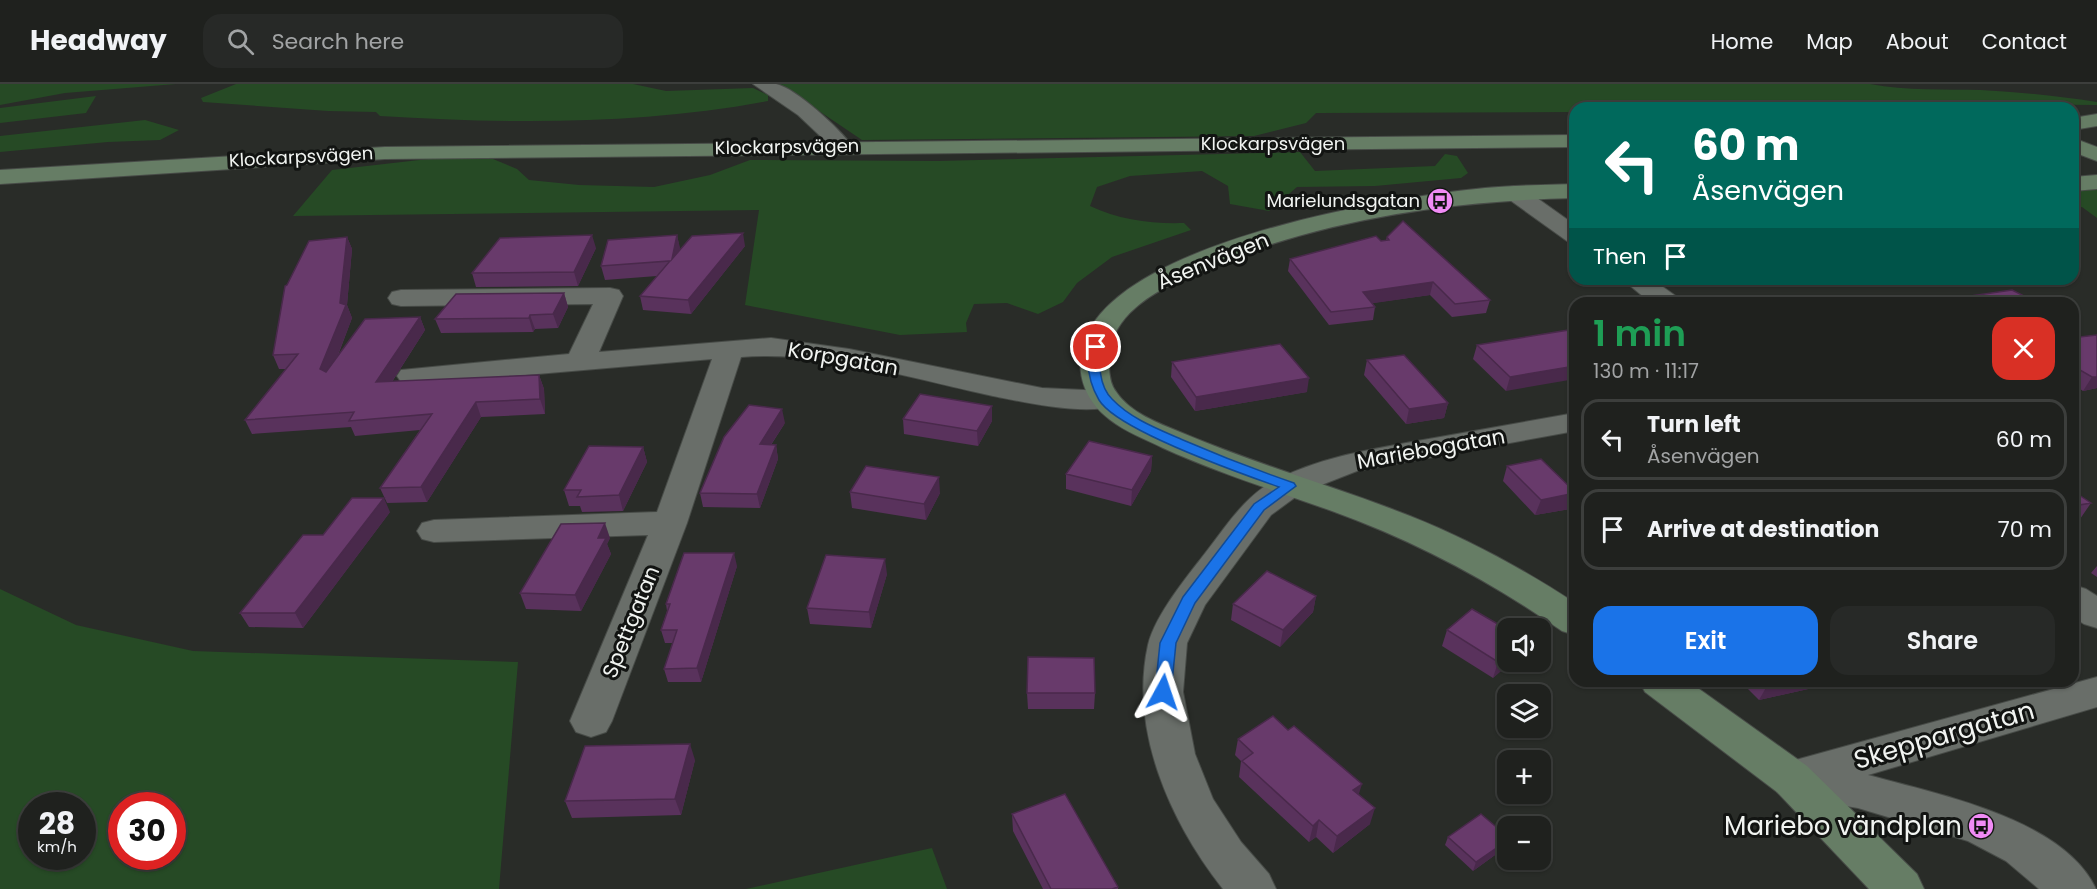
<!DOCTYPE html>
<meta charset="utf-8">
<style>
:root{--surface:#1f211e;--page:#272927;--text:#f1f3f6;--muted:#a1a3a4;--line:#3c3e3c;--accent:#1a73e8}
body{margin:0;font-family:Poppins,sans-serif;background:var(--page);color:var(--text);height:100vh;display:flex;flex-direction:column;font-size:22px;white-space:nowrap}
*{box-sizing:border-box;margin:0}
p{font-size:20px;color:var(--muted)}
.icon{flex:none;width:33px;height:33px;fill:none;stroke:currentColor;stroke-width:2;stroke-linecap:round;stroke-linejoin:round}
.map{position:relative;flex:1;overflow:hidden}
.drawer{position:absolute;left:1569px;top:213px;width:510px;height:390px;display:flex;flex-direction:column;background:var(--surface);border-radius:18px;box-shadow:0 2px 4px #0004,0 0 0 2px var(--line)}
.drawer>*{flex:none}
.banner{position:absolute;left:1569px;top:18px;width:510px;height:183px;border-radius:18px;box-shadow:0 2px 4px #0004,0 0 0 2px var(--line);background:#00695c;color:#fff;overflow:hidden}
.fabs{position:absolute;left:1497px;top:534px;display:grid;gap:12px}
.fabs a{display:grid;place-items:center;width:54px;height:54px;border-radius:12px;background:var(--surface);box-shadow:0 2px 4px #0004,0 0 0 2px var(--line);font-size:30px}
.speed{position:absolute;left:18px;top:708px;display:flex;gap:12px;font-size:30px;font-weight:700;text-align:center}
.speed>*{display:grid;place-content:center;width:78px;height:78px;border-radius:50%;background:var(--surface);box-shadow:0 2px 4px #0004,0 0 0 2px var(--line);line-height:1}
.speed small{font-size:15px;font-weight:400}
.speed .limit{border:9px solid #d22;background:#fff;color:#111}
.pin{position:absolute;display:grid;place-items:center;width:51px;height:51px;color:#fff;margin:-26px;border:3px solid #fff;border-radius:50%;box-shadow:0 2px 6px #0007}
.me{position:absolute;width:66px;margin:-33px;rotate:5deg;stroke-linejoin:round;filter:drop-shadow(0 0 4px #0008)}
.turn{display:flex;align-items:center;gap:21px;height:126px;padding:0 24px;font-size:27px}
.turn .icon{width:78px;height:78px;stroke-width:2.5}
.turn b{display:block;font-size:42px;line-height:51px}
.then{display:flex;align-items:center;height:57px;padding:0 24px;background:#0003;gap:12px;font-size:22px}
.round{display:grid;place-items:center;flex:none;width:63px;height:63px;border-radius:18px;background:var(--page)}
.overview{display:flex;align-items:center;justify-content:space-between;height:102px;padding:0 24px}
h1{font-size:36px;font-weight:600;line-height:45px;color:#1e9e55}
.cta{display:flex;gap:12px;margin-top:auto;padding:12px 24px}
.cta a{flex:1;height:69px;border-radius:18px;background:var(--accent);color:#fff;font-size:24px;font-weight:600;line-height:69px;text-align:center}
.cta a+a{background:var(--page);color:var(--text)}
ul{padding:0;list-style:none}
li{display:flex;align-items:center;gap:18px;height:81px;margin:0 12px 9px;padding:0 12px;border:3px solid var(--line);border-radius:18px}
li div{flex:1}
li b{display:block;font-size:22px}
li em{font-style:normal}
header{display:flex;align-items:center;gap:36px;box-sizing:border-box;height:84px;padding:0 30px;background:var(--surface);border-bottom:2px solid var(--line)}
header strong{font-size:28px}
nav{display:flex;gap:33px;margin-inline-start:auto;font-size:21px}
.search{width:420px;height:54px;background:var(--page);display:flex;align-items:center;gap:15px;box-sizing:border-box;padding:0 21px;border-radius:18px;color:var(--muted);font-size:22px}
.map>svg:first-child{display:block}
.green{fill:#264a25;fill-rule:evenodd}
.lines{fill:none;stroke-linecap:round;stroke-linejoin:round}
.street-casing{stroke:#474b47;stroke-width:2}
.secondary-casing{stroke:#474b47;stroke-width:2}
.street{fill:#696e69;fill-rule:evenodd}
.secondary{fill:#667d65;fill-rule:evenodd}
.wall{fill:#59325c}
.shaded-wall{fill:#49294b}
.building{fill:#683a6b;stroke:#49294b;stroke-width:1.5}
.route{fill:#1a73e8;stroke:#114b97;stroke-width:1.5}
.labels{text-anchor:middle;stroke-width:6;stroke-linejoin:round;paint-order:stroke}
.far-street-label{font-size:18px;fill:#f1f4f1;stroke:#121412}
.far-poi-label{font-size:18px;fill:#f1f4f1;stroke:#121412;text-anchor:end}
.street-label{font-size:21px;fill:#f1f4f1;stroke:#121412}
.near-street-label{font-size:26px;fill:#f1f4f1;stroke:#121412}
.near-poi-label{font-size:26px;fill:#f1f4f1;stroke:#121412;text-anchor:end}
</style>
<header>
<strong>Headway</strong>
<div class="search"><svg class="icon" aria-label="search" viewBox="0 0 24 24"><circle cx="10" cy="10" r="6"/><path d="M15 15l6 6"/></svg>Search here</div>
<nav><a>Home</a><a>Map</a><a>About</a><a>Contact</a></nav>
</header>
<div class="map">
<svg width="2097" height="805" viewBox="0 0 2097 805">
<rect width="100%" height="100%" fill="#292c28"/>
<path class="green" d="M0,0H176L65,9L0,21Z
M236,0H633L666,7L753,4L768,11V17C643,41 507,40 380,32L376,28L328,27L203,18L201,14Z
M779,0H1870C1907,7 1944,5 1981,6C2020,8 2059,12 2097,18V21L1987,20L1906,24H1575V28L1316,29L1306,39L1254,52L862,56Z
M96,12L86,29L0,39V24Z
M145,36L179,46L160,56L108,58L0,68V52Z
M1300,68L1315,87L1435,82L1445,70L1457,72L1468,89L1461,94L1375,102L1297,103L1269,127L1230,120L1228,102L1202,87L1130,92L1097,103L1090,122C1119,136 1152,140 1184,139L1191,146L1112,173L1077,199L1063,218L1038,230L1007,219L974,220L966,239L967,248L900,251L745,221L759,126L293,132L332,86L428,75H493L517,85L529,96L579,101L654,103L710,91L750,76L938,77Z
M2097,103V134L2082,123H2073V105Z
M0,505L76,541L193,567L518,578L499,805H0ZM32,722H82V772H32ZM122,722H172V772H122Z
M932,764L947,805H746Z"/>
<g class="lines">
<g class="street-casing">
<path id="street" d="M753,0C760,0 769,0 776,0C796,4 841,46 852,62L849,66L842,68L835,66L798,31Z
M1515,102L1523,104L1575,141V159L1567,157L1507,114L1504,109L1507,104Z
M1622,195H1652L1677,213L1681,219H1651Z
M610,204L619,206L623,212L599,268L771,254L849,265L1042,304L1105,307L1116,310L1120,316L1116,322C1081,331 1029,319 993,312C915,295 820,266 741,273L687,439L612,637L606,648L591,653L576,648L570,637L648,451L434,458L422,455L417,447L422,439L434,436L657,428L712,275L411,301L401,298L397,292L401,286L569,270L593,220L401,222L392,220L388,214L392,208L401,206Z
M1575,329V347L1357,387L1301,409L1271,431L1205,521L1187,559L1183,608L1195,670L1213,715L1241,758L1269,790L1276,805H1223C1171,739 1129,647 1148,561C1155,531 1187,493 1206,468C1227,441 1246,410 1278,395C1324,372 1374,365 1423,356C1473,347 1524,338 1575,329Z
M2073,501L2086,505L2097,512V544L2084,540L2073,533Z
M2097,593V623L1868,691C1936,710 2063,734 2096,805H2039L2006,777L1968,757L1858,724L1792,713L1777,708L1770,695L1777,682L1792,677Z"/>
</g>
<g class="secondary-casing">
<path id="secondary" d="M2097,30V42L2073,46V34Z
M1575,51V63L385,75L0,100V86L385,63Z
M2073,54L2097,63V77L2073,68Z
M2097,91V105L2073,107V93Z
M1575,100V114C1439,117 1300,138 1176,198C1143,214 1108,238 1109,279C1109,289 1110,301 1117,309C1131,329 1158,339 1180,348C1255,380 1334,402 1410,432C1468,455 1523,485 1575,519V551L1562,547C1490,497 1415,457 1332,427C1276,407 1218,389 1163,364C1145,355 1125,348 1109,335C1087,318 1076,293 1082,265C1105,159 1392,113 1485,104C1515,101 1545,101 1575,100Z
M1639,597H1688L1807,682L1917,790L1924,805H1869L1777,708L1645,608Z"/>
</g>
<use href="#street" class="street"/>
<use href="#secondary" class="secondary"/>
</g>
<path class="wall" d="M677,151L680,166L745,162L691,230L643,226L640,212L657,192L605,196L601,182Z
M347,153L352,165L347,221L352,234L337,274L420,233L425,246L392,298L539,291L544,305L545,330L481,333L427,418L387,419L380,404L420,346L355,352L351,343L252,350L245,336L286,285H279L273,271L287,201Z
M1387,153L1490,216L1486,229L1452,233L1430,211L1372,219L1375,223L1373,236L1329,241L1288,187L1290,175L1386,156Z
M596,164L578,202L476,203L472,189Z
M564,209L568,223L558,244L535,245L533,248L441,249L435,235Z
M1964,213L2038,219H1961Z
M2073,237L2080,253L2097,304L2083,307L2073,300Z
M1575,245L1506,307L1473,275L1477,261Z
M1367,276L1448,319L1444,334L1406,340L1364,291Z
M1172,278L1307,308L1195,327L1171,293Z
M903,335L992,337L978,362L904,350Z
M785,339L771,361H776L778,375L760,424L703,423L700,409Z
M643,363L647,378L623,427L582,428L580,422H569L564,406Z
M1152,372L1151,387L1131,422L1066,405V390Z
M1507,382L1575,408L1570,425L1535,431L1503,397Z
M2073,407L2091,419L2080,435L2073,436Z
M850,408L940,409L926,436L852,424Z
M390,428L303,544L249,543L240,529L323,451Z
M610,454L607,460L611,470L581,527L526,525L520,509Z
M737,482L701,598H668L664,585L673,559H665L661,546L667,527L666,520Z
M2097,482V493L2091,489Z
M887,490L871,544L810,540L807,524Z
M1316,512L1313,528L1280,563L1231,536L1233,520Z
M1447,546L1508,578L1493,594L1442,562Z
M1740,597H1844L1759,616Z
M1027,609H1095L1094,625H1028Z
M1238,655L1359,710L1370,740L1333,769L1316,753L1309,758L1239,693L1241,677L1235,671Z
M695,676L681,731L572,734L565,717Z
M1012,730L1118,803V805H1043L1013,747Z
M1448,753H1508V759L1506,763L1473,787L1445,761Z"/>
<path class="shaded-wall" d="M743,149L745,162L691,230L688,216Z
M592,151L596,164L578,202L574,188Z
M677,151L680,164L675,188L672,175Z
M347,153L352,165L347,221L352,234L327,299L320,285L340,219Z
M1433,198L1430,211L1361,221L1363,208Z
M564,209L568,223L558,244L553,230Z
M530,231L535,245L533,248L529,234Z
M420,233L425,246L382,313L376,298Z
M1575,282V295L1506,307L1510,293Z
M539,291L544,305L545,330L540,315Z
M2092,293H2097V304L2083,307Z
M1309,294L1307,308L1195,327L1196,313Z
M476,318L481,333L427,418L421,403Z
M1448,319L1444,334L1406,340L1409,325Z
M992,322V337L978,362L977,347Z
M782,325L785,339L762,374L760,360Z
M776,361L778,375L760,424L757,410Z
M643,363L647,378L623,427L619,411Z
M1152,372L1151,387L1131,422L1132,406Z
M939,393L940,409L926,436L924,420Z
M1575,409L1570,425L1535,431L1541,416Z
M384,414L390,428L303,544L295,529Z
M605,439L610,454L607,460L611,470L581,527L575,511L598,454Z
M734,469L737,482L701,598L697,584Z
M885,475L887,490L871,544L869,528Z
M1316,512L1313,528L1280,563L1283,546Z
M1508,570V578H1512L1493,594L1498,578Z
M1779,597H1844L1759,616L1768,600Z
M690,660L695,676L681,731L675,715Z
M1362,700L1357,716L1353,706Z
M1375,724L1370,740L1333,769L1337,752Z
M1319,736L1316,753L1309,758L1313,742Z
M1508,756L1506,763L1473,787L1476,778Z"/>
<path class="building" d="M1403,137L1490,216L1455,220L1433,198L1363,208L1375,223L1331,228L1290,175L1376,152L1381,157L1389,156L1387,153Z
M743,149L688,216L640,212L670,177L601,182L608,156L677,151L672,175L692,152Z
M592,151L574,188L472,189L500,154Z
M347,153L340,219L346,221L320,285L326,288L365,235L420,233L376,298L539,291L540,315L476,318L421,403L380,404L432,330L349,337L354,328L245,336L298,270L273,271L285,202L287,201L309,157Z
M2012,206L2038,219H1975L1964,213Z
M564,209L553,230L530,231L529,234L435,235L456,210Z
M2073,237L2079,240L2080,253L2097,251V293H2092L2073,282Z
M1575,245V282L1510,293L1477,261Z
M1280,260L1309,294L1196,313L1172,278Z
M1404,271L1448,319L1409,325L1367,276Z
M920,310L992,322L977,347L903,335Z
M749,321L782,325L760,360L776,361L757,410L700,409L724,353Z
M1089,357L1152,372L1132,406L1066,390Z
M589,362L643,363L619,411L577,413L581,406H564Z
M1541,375L1575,408V409L1541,416L1507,382Z
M866,382L939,393L924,420L850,408Z
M2073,407L2091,419L2073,422Z
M352,414H384L295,529H240L303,451H323Z
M605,439L598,454H606L575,511L520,509L561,440Z
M684,469H734L697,584L664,585L677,546H661L670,520H666Z
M826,471L885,475L869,528L807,524Z
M1267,487L1316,512L1283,546L1233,520Z
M1472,525L1508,546V570L1498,578L1447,546Z
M1028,573L1094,574L1095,609H1027Z
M1765,597H1779L1768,600Z
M1273,632L1288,646L1294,642L1362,700L1353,706L1375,724L1337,752L1319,736L1313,742L1242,677L1253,669L1238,655Z
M690,660L675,715L565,717L585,662Z
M1065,710L1118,803L1112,805H1051L1012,730Z
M1481,730L1508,753V756L1476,778L1448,753Z"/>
<path class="route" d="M1096,259L1102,263C1098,279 1099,302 1112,315C1131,335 1158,345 1183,356C1220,372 1256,386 1294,399L1296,402L1264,426L1195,519L1176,559L1171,608L1169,613L1163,615L1157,613L1155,608L1160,559L1183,513L1254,420L1279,403C1242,390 1117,346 1099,316C1089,299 1086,281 1090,263Z"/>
<defs>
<g id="bus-disc" transform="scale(1.35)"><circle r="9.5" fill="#f08bf5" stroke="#121412"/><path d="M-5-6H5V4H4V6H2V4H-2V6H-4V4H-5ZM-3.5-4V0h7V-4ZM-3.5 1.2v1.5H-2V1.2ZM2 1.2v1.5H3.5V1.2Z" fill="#111"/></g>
</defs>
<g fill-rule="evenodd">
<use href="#bus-disc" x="1440" y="117"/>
<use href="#bus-disc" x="1981" y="742"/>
</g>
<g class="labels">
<g class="far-street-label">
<text x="1273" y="66">Klockarpsvägen</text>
<text transform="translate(787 63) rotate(-1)" y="6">Klockarpsvägen</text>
<text transform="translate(301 73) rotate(-3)" y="6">Klockarpsvägen</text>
</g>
<g class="far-poi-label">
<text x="1420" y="123">Marielundsgatan</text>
</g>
<g class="street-label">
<text transform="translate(1213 177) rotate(-22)" y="7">Åsenvägen</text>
<text transform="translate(843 275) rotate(10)" y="7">Korpgatan</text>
<text transform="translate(1431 365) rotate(-10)" y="7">Mariebogatan</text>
<text transform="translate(631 538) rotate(-68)" y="7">Spettgatan</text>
</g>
<g class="near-street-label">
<text transform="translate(1944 651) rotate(-16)" y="9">Skeppargatan</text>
</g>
<g class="near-poi-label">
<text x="1962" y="751">Mariebo vändplan</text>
</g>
</g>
</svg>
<div class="fabs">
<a><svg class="icon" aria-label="sound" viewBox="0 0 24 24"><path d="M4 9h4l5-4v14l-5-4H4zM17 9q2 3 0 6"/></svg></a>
<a><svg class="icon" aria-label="layers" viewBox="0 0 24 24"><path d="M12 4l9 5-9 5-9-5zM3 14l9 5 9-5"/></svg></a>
<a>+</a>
<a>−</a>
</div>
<div class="speed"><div>28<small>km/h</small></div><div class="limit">30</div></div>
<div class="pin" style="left:1096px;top:263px;background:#d93025"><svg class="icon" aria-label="arrive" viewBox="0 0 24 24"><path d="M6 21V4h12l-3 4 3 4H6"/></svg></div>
<svg class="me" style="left:1163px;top:608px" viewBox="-20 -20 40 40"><path d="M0-17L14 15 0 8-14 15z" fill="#1a73e8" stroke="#fff" stroke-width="4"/></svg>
<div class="banner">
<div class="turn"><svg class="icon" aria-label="left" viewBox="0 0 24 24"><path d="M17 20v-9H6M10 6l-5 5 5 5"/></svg><div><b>60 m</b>Åsenvägen</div></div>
<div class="then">Then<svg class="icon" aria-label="arrive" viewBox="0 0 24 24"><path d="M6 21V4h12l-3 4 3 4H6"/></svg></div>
</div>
<section class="drawer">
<div class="overview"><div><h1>1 min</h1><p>130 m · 11:17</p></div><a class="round" style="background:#d93025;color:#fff"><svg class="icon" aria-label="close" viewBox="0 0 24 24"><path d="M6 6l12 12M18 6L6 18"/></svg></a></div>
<ul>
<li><svg class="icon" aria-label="left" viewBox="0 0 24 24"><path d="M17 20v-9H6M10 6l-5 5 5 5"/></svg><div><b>Turn left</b><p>Åsenvägen</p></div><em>60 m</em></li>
<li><svg class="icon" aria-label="arrive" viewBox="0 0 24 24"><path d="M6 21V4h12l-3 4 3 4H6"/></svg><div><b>Arrive at destination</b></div><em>70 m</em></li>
</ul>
<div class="cta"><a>Exit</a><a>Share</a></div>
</section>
</div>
